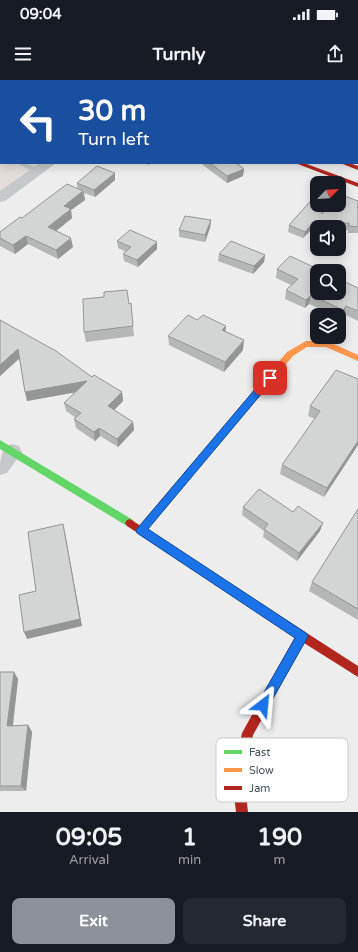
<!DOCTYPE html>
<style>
:root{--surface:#171b24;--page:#242831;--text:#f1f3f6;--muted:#9ea1a6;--accent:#8c9099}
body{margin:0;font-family:"Varela Round",sans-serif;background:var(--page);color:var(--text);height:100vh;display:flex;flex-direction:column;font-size:15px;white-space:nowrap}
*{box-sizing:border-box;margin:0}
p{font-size:13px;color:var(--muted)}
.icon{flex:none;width:22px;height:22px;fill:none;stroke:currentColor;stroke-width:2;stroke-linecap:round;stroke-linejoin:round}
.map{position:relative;height:732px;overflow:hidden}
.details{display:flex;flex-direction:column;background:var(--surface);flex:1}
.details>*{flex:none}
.hud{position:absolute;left:0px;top:0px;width:358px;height:84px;box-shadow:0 2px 10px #0003;background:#1a4fa0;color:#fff;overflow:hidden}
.needle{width:26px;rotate:66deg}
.controls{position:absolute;left:310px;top:96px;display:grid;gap:8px}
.controls a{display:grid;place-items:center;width:36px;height:36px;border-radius:8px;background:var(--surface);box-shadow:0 2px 10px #0003;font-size:20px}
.pin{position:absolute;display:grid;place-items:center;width:34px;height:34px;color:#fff;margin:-17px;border-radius:8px;box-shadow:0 2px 6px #0006}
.me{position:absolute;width:44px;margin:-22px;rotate:29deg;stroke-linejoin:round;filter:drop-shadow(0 0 3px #0008)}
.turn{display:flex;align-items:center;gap:14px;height:84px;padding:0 12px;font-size:18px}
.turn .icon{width:52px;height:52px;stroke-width:2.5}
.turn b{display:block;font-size:28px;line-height:34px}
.eta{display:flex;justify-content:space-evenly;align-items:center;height:68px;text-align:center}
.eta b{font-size:24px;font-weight:700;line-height:28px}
.cta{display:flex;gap:8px;margin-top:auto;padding:8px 12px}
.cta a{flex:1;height:46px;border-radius:8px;background:var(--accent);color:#fff;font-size:16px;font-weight:700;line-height:46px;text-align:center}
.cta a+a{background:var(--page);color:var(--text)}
.status{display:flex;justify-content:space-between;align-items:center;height:28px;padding:0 20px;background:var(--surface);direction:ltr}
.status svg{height:11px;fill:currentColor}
header{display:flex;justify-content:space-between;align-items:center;height:52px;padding:0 12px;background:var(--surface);font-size:18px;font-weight:700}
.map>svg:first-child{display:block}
.commercial{fill:#e3deda}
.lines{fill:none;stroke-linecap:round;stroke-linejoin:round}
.lane{fill:#c4c8c8;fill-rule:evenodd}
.street{fill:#c4c8c8;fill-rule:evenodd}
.fast{fill:#63d668;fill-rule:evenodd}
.slow{fill:#ff974d;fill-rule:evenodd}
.jam{fill:#b3261e;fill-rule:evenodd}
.wall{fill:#b5b7b7}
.shaded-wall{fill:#949595}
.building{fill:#d3d5d5;stroke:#949595}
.route{fill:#1a73e8;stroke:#114b97}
.key{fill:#fff;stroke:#c8cbcd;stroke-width:1}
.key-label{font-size:11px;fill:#465357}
</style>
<div class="status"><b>09:04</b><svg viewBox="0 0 49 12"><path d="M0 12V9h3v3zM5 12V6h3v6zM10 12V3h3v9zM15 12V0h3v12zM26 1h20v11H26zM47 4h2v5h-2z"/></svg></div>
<header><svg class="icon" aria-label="menu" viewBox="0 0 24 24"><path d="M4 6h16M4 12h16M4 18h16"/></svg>Turnly<svg class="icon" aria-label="share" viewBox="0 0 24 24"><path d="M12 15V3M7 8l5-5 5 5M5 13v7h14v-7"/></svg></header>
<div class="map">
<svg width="358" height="732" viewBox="0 0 358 732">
<rect width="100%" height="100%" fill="#eeeded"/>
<path class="commercial" d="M0,0L73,1H1V83H45L0,115Z"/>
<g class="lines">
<path class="lane" d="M0,72H1V77H0Z
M17,83H27L42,91L35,93Z"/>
<path class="street" d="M40,83H56L5,121L0,122V111Z
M12,364L19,366L22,372L7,393L0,395C0,381 0,369 12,364Z"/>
<path class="fast" d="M0,360L133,440L135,443L133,446L130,447L127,446L0,369Z"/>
<path class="slow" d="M306,261H327L358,275V281L326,267H307L293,276L144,453L141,454L138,453L136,450L138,447L287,272Z"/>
<path class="jam" d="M105,0H113L114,1H106Z
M295,83H304L358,103V107Z
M340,83H349L358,86V90Z
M130,439L358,586V597L304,563L253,655L244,699L248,732H236L232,699L242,653L295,557L127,446L125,443L127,440Z"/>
</g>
<path class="wall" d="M357,26H358V47H357Z
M144,83H152L149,85Z
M203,83H236L244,89L243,96L227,103L203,85Z
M115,100L95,117L84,113L85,120L71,130L72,138L56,151L73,167L58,179L28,164L15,174L0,166V152L22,138L77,108V103Z
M358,121V153H348V150H339V147H317V150H311L303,158L288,152L289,145Z
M211,140L210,148L205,162L179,157V150Z
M117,161L157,162V169L138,187L124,181L123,174L126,172L118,168Z
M219,174L265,175L264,182L253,194L218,181Z
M277,189L358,208V241L344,234L341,238H339V235H334L309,224L305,228L285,219L286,210L291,205L276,198Z
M129,224L133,246L134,256L86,262L84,252Z
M0,240L92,297L122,312L123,321L114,330L133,342L134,350L118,367L100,356L95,361L76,348L74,339L76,338L66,331L64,323L75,312L27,321L25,312L19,278L0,296Z
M197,240L226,246L225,251L243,270L224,292L169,265L168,256Z
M336,290L358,365L324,417L280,394L282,385L315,339L308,336L310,326Z
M243,427L293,432L320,451L297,481L263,457L264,451L242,435Z
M358,429V540L309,511L312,502Z
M0,592H14L18,599L13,646L28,645L32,652L26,711H0Z"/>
<path class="shaded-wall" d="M244,89L243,96L227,103V96Z
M115,93V100L95,117L94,110Z
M83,111L85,120L71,130L72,138L50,156L48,147L64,126Z
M211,140L210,148L205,162V155Z
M312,144L311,150L303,158L305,152Z
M26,156L28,164L15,174L13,165Z
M71,158L73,167L58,179L56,170Z
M157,162V169L138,187L137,180Z
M265,175L264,182L253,194L254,186Z
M311,215L309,224L305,228L306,220Z
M346,226L344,234L341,238L343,230Z
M226,246L225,255L222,250Z
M244,260L243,270L224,292L225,282Z
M18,269L20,278L0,296V285Z
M87,301L89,310L27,321L25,312Z
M122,312L123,321L109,335L108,326Z
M133,342L134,350L118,367L117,359Z
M99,348L100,356L95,361L94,352Z
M358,361V365L324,417L327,408Z
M323,443L320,451L297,481L299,473Z
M63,444L65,453L82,546L27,559L24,552Z
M14,592L18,599L12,652L7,646Z
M28,645L32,652L26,711L21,706Z"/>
<path class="building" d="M247,0H273L277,1H246Z
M357,26H358V40H357Z
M210,83H236L244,89L227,96Z
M97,86L115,93L94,110L77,103Z
M67,104L83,111L64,126L71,129L48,147L71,158L56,170L26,156L13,165L0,158V152L20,137L22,138Z
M339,114L358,121V126L357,127L358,128V147L349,146V143L312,144L305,152L289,145L315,116L317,121V125H318L322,134L329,125H339Z
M185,136L211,140L205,155L179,150Z
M130,150L157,162L137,180L123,174L131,167L117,161Z
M231,161L265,175L254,186L219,174Z
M290,176L322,191H317V213H339V199L358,208V231L346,226L343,230L311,215L306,220L286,210L298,199L277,189Z
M127,210L129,224L131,223L133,246L84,252L83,219L104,217V212Z
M188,235L197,240L203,235L226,246L222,250L244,260L225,282L168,256Z
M0,240L56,271L92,297L94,295L122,312L108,326L133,342L117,359L99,348L94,352L74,339L81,333L64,323L87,301L25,312L18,269L0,285Z
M336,290L358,299V361L327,408L282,385L320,331L310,326Z
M259,409L293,432L298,426L323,443L299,473L264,449L268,444L243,427Z
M358,429V529L312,502Z
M63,444L80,539L24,552L19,515L36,511L28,452Z
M0,592H14L7,646L28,645L21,706H0Z"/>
<path class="route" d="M270,294L273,295V300L148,449L306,553L308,556L306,560L267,629L263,631L259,629L258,625L259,621L295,558L137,453L136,450L267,295Z"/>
<rect x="216" y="658" width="132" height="64" rx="6" class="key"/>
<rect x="224" y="670" width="18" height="4" fill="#63d668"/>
<rect x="224" y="688" width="18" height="4" fill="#ff974d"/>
<rect x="224" y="706" width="18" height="4" fill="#b3261e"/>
<g class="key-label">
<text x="249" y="676">Fast</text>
<text x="249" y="694">Slow</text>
<text x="249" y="712">Jam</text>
</g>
</svg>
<div class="controls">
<a><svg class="needle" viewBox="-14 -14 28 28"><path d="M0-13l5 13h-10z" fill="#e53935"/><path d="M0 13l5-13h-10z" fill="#9ea1a6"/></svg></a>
<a><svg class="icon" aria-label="sound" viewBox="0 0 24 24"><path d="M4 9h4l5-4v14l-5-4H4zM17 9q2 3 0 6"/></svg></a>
<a><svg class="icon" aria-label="search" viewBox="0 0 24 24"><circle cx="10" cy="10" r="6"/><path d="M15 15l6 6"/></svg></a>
<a><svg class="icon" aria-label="layers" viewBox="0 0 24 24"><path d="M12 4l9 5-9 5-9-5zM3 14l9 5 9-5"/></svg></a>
</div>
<div class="pin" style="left:270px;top:298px;background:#d93025"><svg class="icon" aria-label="arrive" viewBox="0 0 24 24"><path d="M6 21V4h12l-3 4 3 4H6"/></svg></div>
<svg class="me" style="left:263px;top:625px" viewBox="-20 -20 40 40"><path d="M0-17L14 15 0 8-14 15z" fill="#1a73e8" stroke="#fff" stroke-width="4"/></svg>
<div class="hud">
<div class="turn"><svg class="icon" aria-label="left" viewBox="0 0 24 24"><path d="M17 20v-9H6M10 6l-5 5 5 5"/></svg><div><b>30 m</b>Turn left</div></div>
</div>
</div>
<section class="details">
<div class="eta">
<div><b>09:05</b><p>Arrival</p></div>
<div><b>1</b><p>min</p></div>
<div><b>190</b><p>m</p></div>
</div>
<div class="cta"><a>Exit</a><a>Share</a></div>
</section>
